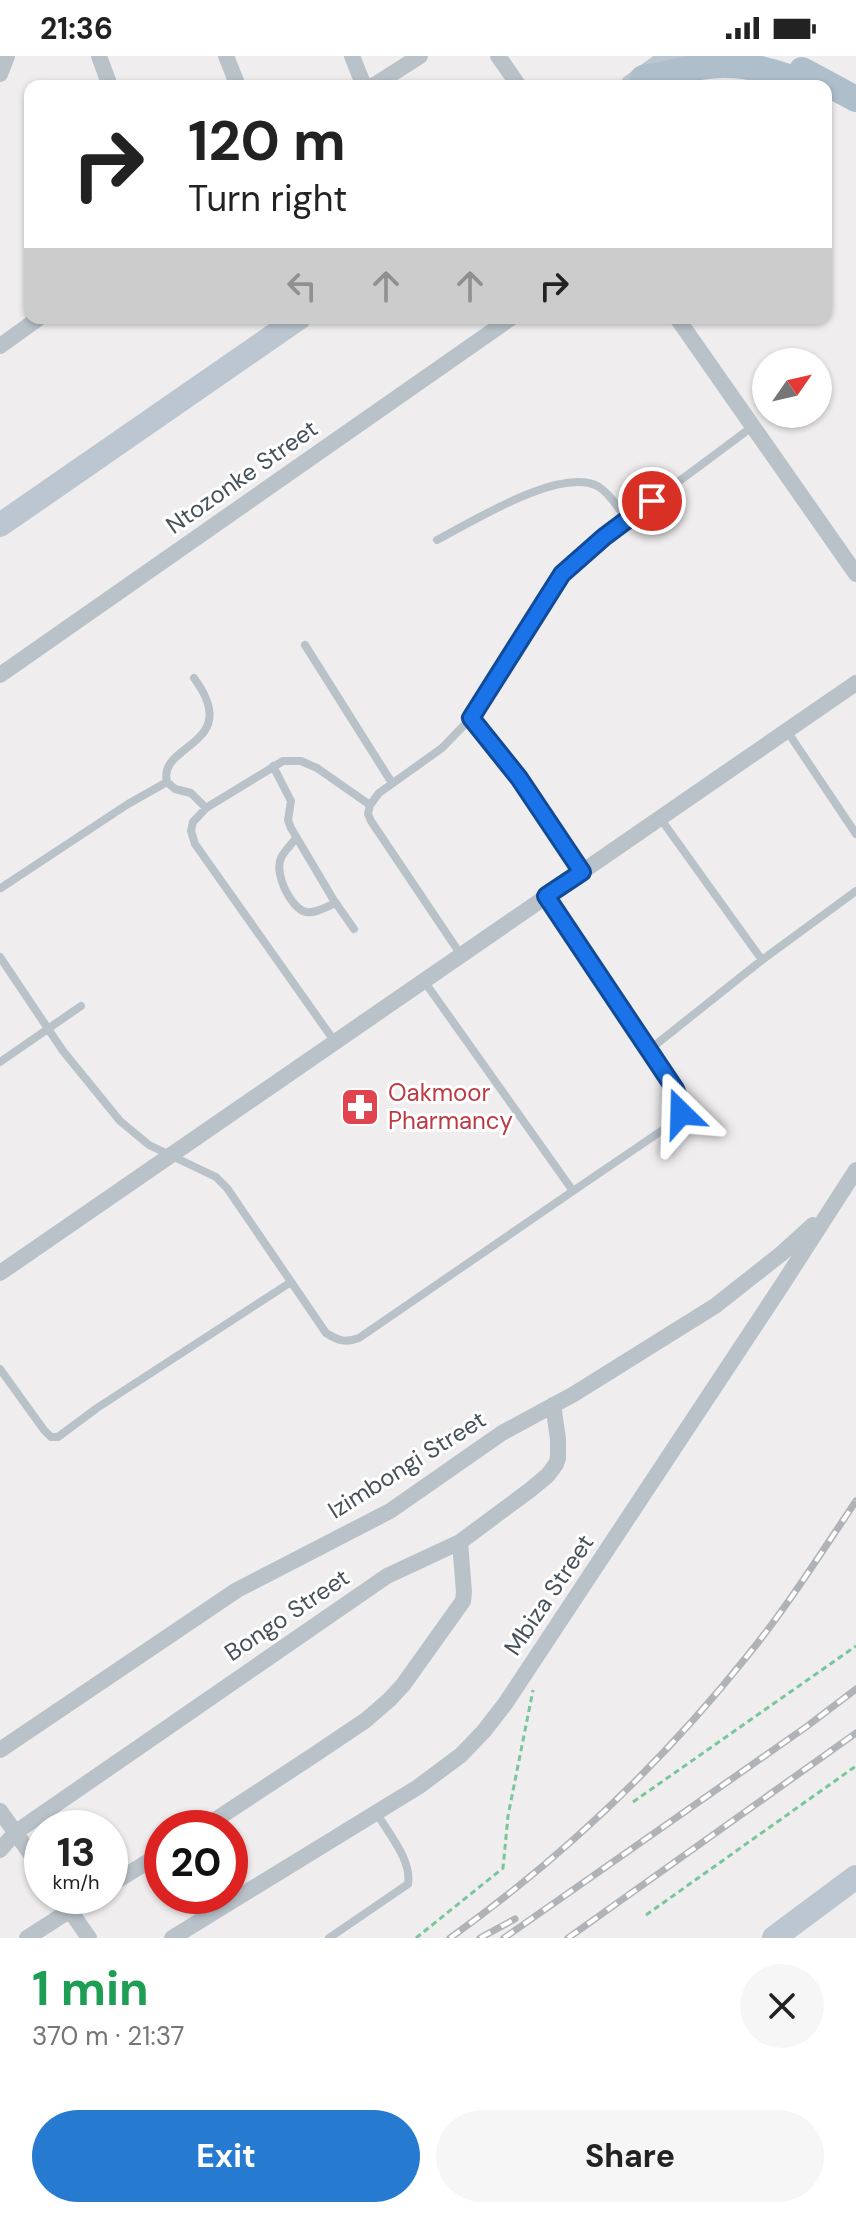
<!DOCTYPE html>
<meta charset="utf-8">
<style>
:root{--surface:#fff;--page:#f6f6f6;--text:#222;--muted:#767676;--accent:#267bd0}
body{margin:0;font-family:"DM Sans",sans-serif;background:var(--page);color:var(--text);height:100vh;display:flex;flex-direction:column;font-size:30px;white-space:nowrap}
*{box-sizing:border-box;margin:0}
p{font-size:26px;color:var(--muted)}
.icon{flex:none;width:44px;height:44px;fill:none;stroke:currentColor;stroke-width:2;stroke-linecap:round;stroke-linejoin:round}
.map{position:relative;height:1882px;overflow:hidden}
.panel{display:flex;flex-direction:column;background:var(--surface);flex:1}
.panel>*{flex:none}
.guide{position:absolute;left:24px;top:24px;width:808px;height:244px;border-radius:16px;box-shadow:0 2px 6px #0004;background:#fff;color:var(--text);overflow:hidden}
.needle{width:52px;rotate:56deg}
.controls{position:absolute;left:752px;top:292px;display:grid;gap:16px}
.controls a{display:grid;place-items:center;width:80px;height:80px;border-radius:50%;background:var(--surface);box-shadow:0 2px 6px #0004;font-size:40px}
.speed{position:absolute;left:24px;top:1754px;display:flex;gap:16px;font-size:40px;font-weight:700;text-align:center}
.speed>*{display:grid;place-content:center;width:104px;height:104px;border-radius:50%;background:var(--surface);box-shadow:0 2px 6px #0004;line-height:1}
.speed small{font-size:20px;font-weight:400}
.speed .limit{border:12px solid #d22;background:#fff;color:#111}
.pin{position:absolute;display:grid;place-items:center;width:68px;height:68px;color:#fff;margin:-34px;border:4px solid #fff;border-radius:50%;box-shadow:0 2px 8px #0007}
.me{position:absolute;width:88px;margin:-44px;rotate:338deg;stroke-linejoin:round;filter:drop-shadow(0 0 6px #0008)}
.turn{display:flex;align-items:center;gap:28px;height:168px;padding:0 32px;font-size:36px}
.turn .icon{width:104px;height:104px;stroke-width:2.5}
.turn b{display:block;font-size:56px;line-height:68px}
.lanes{display:flex;align-items:center;height:76px;padding:0 32px;background:#0003;justify-content:center;gap:40px;direction:ltr}
.lanes .off{opacity:.35}
.round{display:grid;place-items:center;flex:none;width:84px;height:84px;border-radius:42px;background:var(--page)}
.overview{display:flex;align-items:center;justify-content:space-between;height:136px;padding:0 32px}
h1{font-size:48px;font-weight:700;line-height:60px;color:#1e9e55}
.cta{display:flex;gap:16px;margin-top:auto;padding:16px 32px}
.cta a{flex:1;height:92px;border-radius:48px;background:var(--accent);color:#fff;font-size:32px;font-weight:700;line-height:92px;text-align:center}
.cta a+a{background:var(--page);color:var(--text)}
.status{display:flex;justify-content:space-between;align-items:center;height:56px;padding:0 40px;background:var(--surface);direction:ltr}
.status svg{height:22px;fill:currentColor}
.map>svg:first-child{display:block}
.lines{fill:none;stroke-linecap:round;stroke-linejoin:round}
.path{stroke:#78c69b;stroke-width:3;stroke-dasharray:6 4;stroke-linecap:butt}
.lane{stroke:#b9c2c9;stroke-width:8}
.street{stroke:#b9c2c9;stroke-width:16}
.secondary{stroke:#bbc6d0;stroke-width:24}
.primary{stroke:#aebeca;stroke-width:26}
.rail-casing{stroke:#afb3b7;stroke-width:7}
.rail{stroke:#fff;stroke-width:4;stroke-dasharray:12;stroke-linecap:butt}
.route-casing{stroke:#114b97;stroke-width:20}
.route{stroke:#1a73e8;stroke-width:14}
.labels{text-anchor:middle;stroke-width:6;stroke-linejoin:round;paint-order:stroke}
.street-label{font-size:24px;fill:#465159;stroke:#fff}
.health-label{font-size:24px;fill:#be3a42;stroke:#fff;text-anchor:start}
</style>
<div class="status"><b>21:36</b><svg viewBox="0 0 49 12"><path d="M0 12V9h3v3zM5 12V6h3v6zM10 12V3h3v9zM15 12V0h3v12zM26 1h20v11H26zM47 4h2v5h-2z"/></svg></div>
<div class="map">
<svg width="856" height="1882" viewBox="0 0 856 1882">
<rect width="100%" height="100%" fill="#efeded"/>
<g class="lines">
<path class="path" d="M633,1746L856,1590
M646,1859L856,1710
M416,1882L503,1812L508,1760L533,1634"/>
<path class="lane" d="M437,484C472,466 562,409 599,431C610,438 619,453 627,464
M305,589L392,727
M471,662L519,722L582,816
M787,675L856,778
M273,710L291,745L288,764L291,772L333,843L354,873
M167,726C157,687 244,690 194,622
M660,762L762,904
M296,782C292,788 284,795 281,802C274,817 290,852 306,856C315,858 328,850 336,847
M1,832L128,748L167,726L175,733L191,737L206,752
M546,840L675,1033C682,1049 686,1052 673,1067L573,1135
M461,899L371,765L368,758L370,749L379,737L442,692L471,662L551,533L572,507L604,481L752,371
M0,901L63,995L120,1065L149,1089L216,1121L227,1132L326,1277C339,1285 345,1287 359,1282L573,1135L424,925
M335,986L195,788L191,775L193,766L206,752L283,705H301L317,712L370,749
M649,994L762,904L856,835
M0,1006L81,950
M0,1313L44,1374L51,1381H58L97,1352L291,1226
M329,1882L408,1828C412,1804 388,1777 376,1756"/>
<path class="street" d="M99,0L110,30
M226,0L238,30
M352,0L364,30
M498,0L519,30
M0,18L7,0
M373,30L420,0
M677,262L856,518
M0,290L39,262
M0,619L511,262
M0,1217L856,627
M0,1694L237,1534L390,1455L502,1377L574,1338L715,1250L781,1198L813,1169
M0,1755L42,1814
M203,1772L314,1699L366,1664L389,1644L403,1629L463,1545L464,1536L460,1486
M0,1794L16,1776L387,1520L460,1486L530,1434L548,1419L556,1408L558,1402V1383L553,1349
M110,1829L162,1797
M60,1840L89,1882
M27,1882L92,1840
M172,1882L418,1731L461,1699L484,1675L505,1648L782,1229L856,1114"/>
<path class="secondary" d="M632,30L674,0
M0,469L299,262
M774,1882L856,1821"/>
<path class="primary" d="M802,14L856,43
M643,22C670,18 696,9 723,9C755,8 785,20 815,30"/>
<g class="rail-casing">
<path id="rail" d="M450,1882C562,1802 662,1707 748,1599C787,1551 821,1497 856,1445
M480,1882L515,1863
M504,1882L806,1671L856,1633
M568,1882L856,1677"/>
</g>
<use href="#rail" class="rail"/>
</g>
<g class="lines">
<g class="route-casing">
<path id="route" d="M652,445L604,481L562,518L471,662L519,722L582,816L546,840L675,1033L681,1048V1057"/>
</g>
<use href="#route" class="route"/>
</g>
<defs>
<g id="pharmacy-square" transform="scale(2)"><rect x="-9" y="-9" width="18" height="18" rx="4" fill="#e0444e" stroke="#fff"/><path d="M-2-6h4v4h4v4h-4v4h-4v-4h-4v-4h4Z" fill="#fff"/></g>
</defs>
<g fill-rule="evenodd">
<use href="#pharmacy-square" x="360" y="1051"/>
</g>
<g class="labels">
<g class="street-label">
<text transform="translate(242 421) rotate(-35)" y="8">Ntozonke Street</text>
<text transform="translate(407 1409) rotate(-32)" y="8">Izimbongi Street</text>
<text transform="translate(549 1539) rotate(-56)" y="8">Mbiza Street</text>
<text transform="translate(287 1559) rotate(-34)" y="8">Bongo Street</text>
</g>
<g class="health-label">
<text x="388" y="1045">Oakmoor<tspan x="388" dy="28">Pharmancy</tspan></text>
</g>
</g>
</svg>
<div class="controls">
<a><svg class="needle" viewBox="-14 -14 28 28"><path d="M0-13l5 13h-10z" fill="#e53935"/><path d="M0 13l5-13h-10z" fill="#767676"/></svg></a>
</div>
<div class="speed"><div>13<small>km/h</small></div><div class="limit">20</div></div>
<div class="pin" style="left:652px;top:445px;background:#d93025"><svg class="icon" aria-label="arrive" viewBox="0 0 24 24"><path d="M6 21V4h12l-3 4 3 4H6"/></svg></div>
<svg class="me" style="left:681px;top:1057px" viewBox="-20 -20 40 40"><path d="M0-17L14 15 0 8-14 15z" fill="#1a73e8" stroke="#fff" stroke-width="4"/></svg>
<div class="guide">
<div class="turn"><svg class="icon" aria-label="right" viewBox="0 0 24 24"><path d="M7 20v-9h11M14 6l5 5-5 5"/></svg><div><b>120 m</b>Turn right</div></div>
<div class="lanes"><svg class="icon off" aria-label="left" viewBox="0 0 24 24"><path d="M17 20v-9H6M10 6l-5 5 5 5"/></svg><svg class="icon off" aria-label="ahead" viewBox="0 0 24 24"><path d="M12 20V5M6 11l6-6 6 6"/></svg><svg class="icon off" aria-label="ahead" viewBox="0 0 24 24"><path d="M12 20V5M6 11l6-6 6 6"/></svg><svg class="icon" aria-label="right" viewBox="0 0 24 24"><path d="M7 20v-9h11M14 6l5 5-5 5"/></svg></div>
</div>
</div>
<section class="panel">
<div class="overview"><div><h1>1 min</h1><p>370 m · 21:37</p></div><a class="round"><svg class="icon" aria-label="close" viewBox="0 0 24 24"><path d="M6 6l12 12M18 6L6 18"/></svg></a></div>
<div class="cta"><a>Exit</a><a>Share</a></div>
</section>
